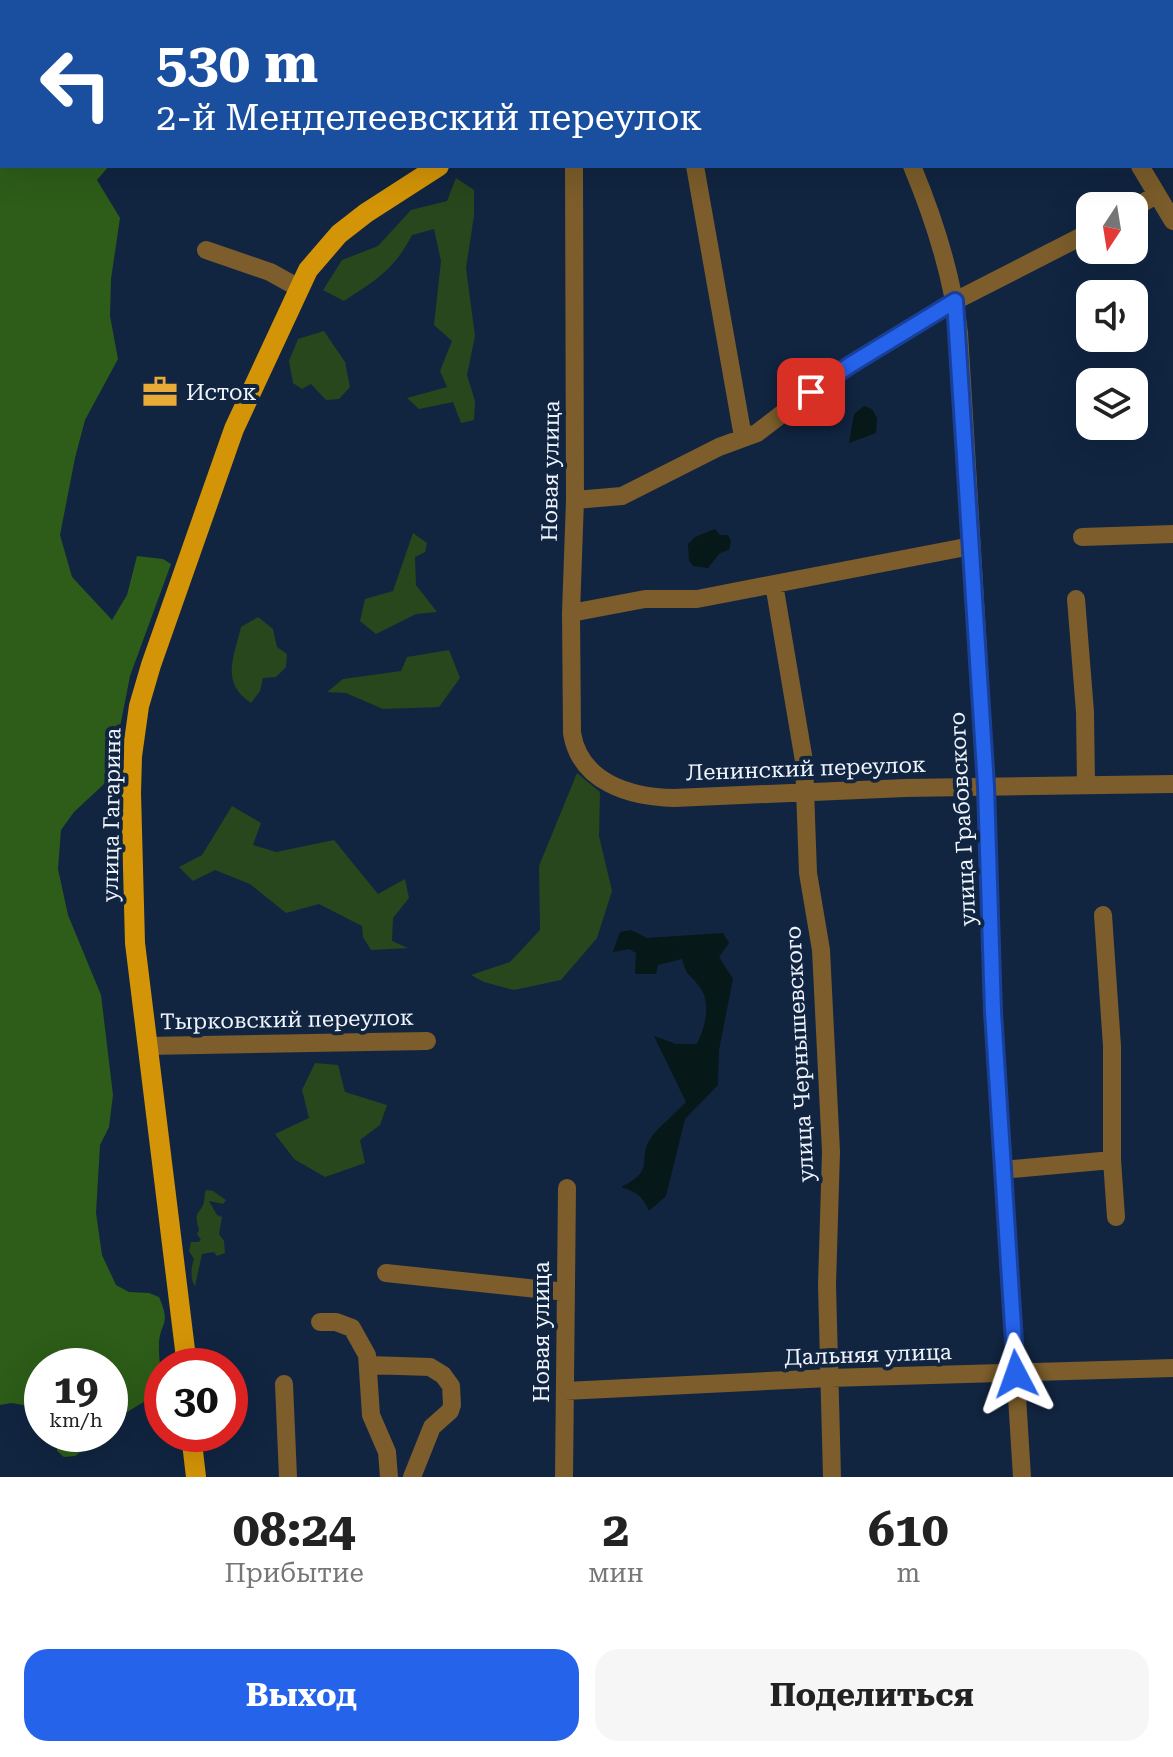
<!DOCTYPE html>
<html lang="ru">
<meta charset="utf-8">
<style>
:root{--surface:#fff;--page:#f6f6f6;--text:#222;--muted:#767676;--accent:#2563eb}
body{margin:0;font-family:"Roboto Serif",serif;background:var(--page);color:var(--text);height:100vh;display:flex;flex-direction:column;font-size:30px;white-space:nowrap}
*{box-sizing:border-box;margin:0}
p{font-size:26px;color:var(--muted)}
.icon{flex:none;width:44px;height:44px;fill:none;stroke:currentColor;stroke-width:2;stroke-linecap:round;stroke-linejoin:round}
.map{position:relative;height:1477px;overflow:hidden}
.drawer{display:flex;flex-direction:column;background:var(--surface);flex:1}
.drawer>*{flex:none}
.banner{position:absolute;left:0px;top:0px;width:1174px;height:168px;box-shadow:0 8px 32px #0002;background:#1a4fa0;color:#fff;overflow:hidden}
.needle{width:52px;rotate:192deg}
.controls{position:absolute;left:1076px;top:192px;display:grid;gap:16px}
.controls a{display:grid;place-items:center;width:72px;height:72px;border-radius:16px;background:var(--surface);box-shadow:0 8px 32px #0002;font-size:40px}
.speed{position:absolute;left:24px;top:1348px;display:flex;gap:16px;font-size:40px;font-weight:700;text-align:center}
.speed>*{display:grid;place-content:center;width:104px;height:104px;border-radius:50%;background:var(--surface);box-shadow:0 8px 32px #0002;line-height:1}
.speed small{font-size:20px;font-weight:400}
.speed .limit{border:12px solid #d22;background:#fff;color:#111}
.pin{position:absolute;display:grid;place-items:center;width:68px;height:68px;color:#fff;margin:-34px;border-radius:16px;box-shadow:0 4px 12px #0006}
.me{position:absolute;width:88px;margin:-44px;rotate:356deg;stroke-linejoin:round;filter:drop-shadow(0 0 6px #0008)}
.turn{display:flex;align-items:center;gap:28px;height:168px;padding:0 24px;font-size:36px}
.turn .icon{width:104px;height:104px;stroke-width:2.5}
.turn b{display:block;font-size:56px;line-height:68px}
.eta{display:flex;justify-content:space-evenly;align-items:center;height:136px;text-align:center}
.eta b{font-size:48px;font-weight:700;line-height:56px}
.primary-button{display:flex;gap:16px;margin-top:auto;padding:16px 24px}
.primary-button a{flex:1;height:92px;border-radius:24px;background:var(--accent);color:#fff;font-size:32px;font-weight:700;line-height:92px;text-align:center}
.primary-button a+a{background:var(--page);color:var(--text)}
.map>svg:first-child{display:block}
.green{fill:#28471c}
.forest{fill:#2d5d18}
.water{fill:#071818}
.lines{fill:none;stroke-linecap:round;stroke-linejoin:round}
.minor{stroke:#7c5d2b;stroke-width:18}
.major{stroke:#d39407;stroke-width:20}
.route-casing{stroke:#184099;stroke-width:20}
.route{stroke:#2563eb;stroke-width:14}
.labels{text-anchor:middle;stroke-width:8;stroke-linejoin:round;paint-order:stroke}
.poi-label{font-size:22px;fill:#eff4fc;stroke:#112541;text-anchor:start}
.street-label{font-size:22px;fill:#eff4fc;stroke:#112541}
</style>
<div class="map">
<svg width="1173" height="1477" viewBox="0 0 1173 1477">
<rect width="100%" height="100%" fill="#112541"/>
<path class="green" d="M456,178L474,190V216L466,268L475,336L467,375L475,401L474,420L461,423L453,402L419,409L407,398L447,387L440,371L452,341L434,325L441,261L434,229L412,235C394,270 376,280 344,301L323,290L342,260L378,246L411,210L447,201Z
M324,331L345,362L350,387L339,399L326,400L311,384L302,389L293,383L289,361L298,339Z
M413,533L427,543L425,552L415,557L416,585L437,612L416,614L376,634L360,621L365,599L393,591Z
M258,617L273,629L277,647L287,654L286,667L276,677L263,678L260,691L251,703C220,682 234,658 241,627Z
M449,650L460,678L439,707L383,709L346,693L327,692L343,679L401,671L407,657Z
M577,773L600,792L599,836L612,891L597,938L561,980L514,990L484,982L471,975L510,962L540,930L539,866Z
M232,806L261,823L253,845L276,852L334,840L378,894L405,879L409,898L393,918L392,941L408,948L371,950L363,937L362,926L319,904L286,913L250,884L215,870L193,881L179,867L202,855Z
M315,1063L338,1065L345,1092L387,1105L380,1125L360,1140L365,1163L325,1177L294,1159L275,1134L309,1118L302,1090Z
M206,1190L213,1191L226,1200L223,1204L209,1201L217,1215L222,1217L219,1234L224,1241L225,1253L217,1256L214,1252L202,1254L195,1286C190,1279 191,1267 194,1259L189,1251L191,1242H198L201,1240L197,1234L199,1230C193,1209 200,1216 204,1202C205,1198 204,1194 206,1190Z"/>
<path class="forest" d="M0,0H163L2,2V166H109L97,180L120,218L111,279L110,316L118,359L85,420L75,458L60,535L72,577L112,620L127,595L137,556L163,559L171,564L130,676L111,773L104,784L74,812L61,830L58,869L68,915L101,995L113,1095L109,1127L100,1145L96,1213L102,1255L116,1285L129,1292L149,1293L159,1297C172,1327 159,1322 159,1346C158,1362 164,1376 160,1392L114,1420L110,1426V1366H42V1408L11,1403L0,1405Z
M57,1434H105L75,1456L64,1457L57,1451Z"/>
<path class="water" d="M864,406L872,409L877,418L876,433L849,443L854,414Z
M715,529L720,535H728L731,541L729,550L720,553L708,568L693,566L689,560L688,544L695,537Z
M631,930L647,938L723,933L729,943L719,957L733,979L719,1050L718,1085L685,1119L666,1196L649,1211C643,1196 636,1192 621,1187C659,1169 634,1159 653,1135C663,1123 676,1113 686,1102L654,1036L676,1044H697C705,1027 712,1003 699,986C689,973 687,977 682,959L658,965L656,974H635L636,953L629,949L613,952L620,932Z"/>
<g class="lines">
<path class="minor" d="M394,0L397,2
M840,0L841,2
M1043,0L1044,2
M1109,0L1110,2
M1162,0L1163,2
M1172,15L1173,16
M1172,58H1173
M574,166L575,500L571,613L572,733C580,783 631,797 674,798L905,788L1173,784
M695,166L743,437
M912,166C935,221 952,274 959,333L986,786L993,1012L1022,1477
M1140,166L1173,221
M1134,208L1156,195
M206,250L270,272L299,288
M575,500L622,496L719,447L757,433L825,381L895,337L955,301L1090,232
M1082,537L1173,534
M774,584L804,761L808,873L821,950L831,1152L827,1285L832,1477
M1076,599L1085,712L1086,785
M571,613L645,599H697L971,546
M1103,915L1112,1046V1160L1116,1217
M147,1046L427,1041
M1002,1170L1112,1160
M386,1273L566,1292
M320,1322H336L352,1328L367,1355L371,1415L387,1452L389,1477
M369,1365L430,1367L443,1375L451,1386L452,1405L450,1411L432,1427L412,1477
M284,1384L288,1477
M565,1391L829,1378L1173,1368
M564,1477L567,1188"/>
<path class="major" d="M718,2L721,0
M187,1366L135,943L131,793L132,756L139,706L151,665L234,429L308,270L339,234L366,213L439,166
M191,1434L196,1477"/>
</g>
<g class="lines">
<g class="route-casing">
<path id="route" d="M811,392L850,365L955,301L986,786L993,1012L1016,1374"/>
</g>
<use href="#route" class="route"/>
</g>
<defs>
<g id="office-bare" transform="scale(2.76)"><path d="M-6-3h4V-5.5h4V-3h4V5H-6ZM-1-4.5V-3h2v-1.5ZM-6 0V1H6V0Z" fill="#eaaa38" stroke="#112541" stroke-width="2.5" paint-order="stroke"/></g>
</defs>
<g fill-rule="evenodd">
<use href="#office-bare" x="160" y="392"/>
</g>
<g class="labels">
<g class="poi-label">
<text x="186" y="400">Исток</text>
</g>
<g class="street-label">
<text transform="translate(550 471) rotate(-89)" y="8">Новая улица</text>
<text transform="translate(806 768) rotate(-2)" y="8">Ленинский переулок</text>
<text transform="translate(111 815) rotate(-89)" y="8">улица Гагарина</text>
<text transform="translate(962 819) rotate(-93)" y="8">улица Грабовского</text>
<text transform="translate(287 1019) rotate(-1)" y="8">Тырковский переулок</text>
<text transform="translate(799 1054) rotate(-93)" y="8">улица Чернышевского</text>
<text transform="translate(541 1332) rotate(-90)" y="8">Новая улица</text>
<text transform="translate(868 1354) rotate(-2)" y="8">Дальняя улица</text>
</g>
</g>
</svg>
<div class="controls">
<a><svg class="needle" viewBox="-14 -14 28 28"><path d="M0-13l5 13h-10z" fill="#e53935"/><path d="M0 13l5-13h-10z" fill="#767676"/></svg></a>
<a><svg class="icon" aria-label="sound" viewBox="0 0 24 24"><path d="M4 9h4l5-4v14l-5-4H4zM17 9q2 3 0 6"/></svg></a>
<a><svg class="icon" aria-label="layers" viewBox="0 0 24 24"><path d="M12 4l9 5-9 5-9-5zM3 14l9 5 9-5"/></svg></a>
</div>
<div class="speed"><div>19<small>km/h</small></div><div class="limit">30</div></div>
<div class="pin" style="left:811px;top:392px;background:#d93025"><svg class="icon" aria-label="arrive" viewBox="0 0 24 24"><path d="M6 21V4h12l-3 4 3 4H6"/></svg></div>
<svg class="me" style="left:1016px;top:1374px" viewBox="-20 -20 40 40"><path d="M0-17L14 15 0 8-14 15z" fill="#2563eb" stroke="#fff" stroke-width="4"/></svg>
<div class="banner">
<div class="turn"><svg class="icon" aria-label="left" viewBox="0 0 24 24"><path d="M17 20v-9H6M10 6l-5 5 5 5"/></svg><div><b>530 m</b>2-й Менделеевский переулок</div></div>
</div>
</div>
<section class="drawer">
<div class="eta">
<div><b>08:24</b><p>Прибытие</p></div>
<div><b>2</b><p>мин</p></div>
<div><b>610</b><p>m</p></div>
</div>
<div class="primary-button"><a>Выход</a><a>Поделиться</a></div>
</section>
